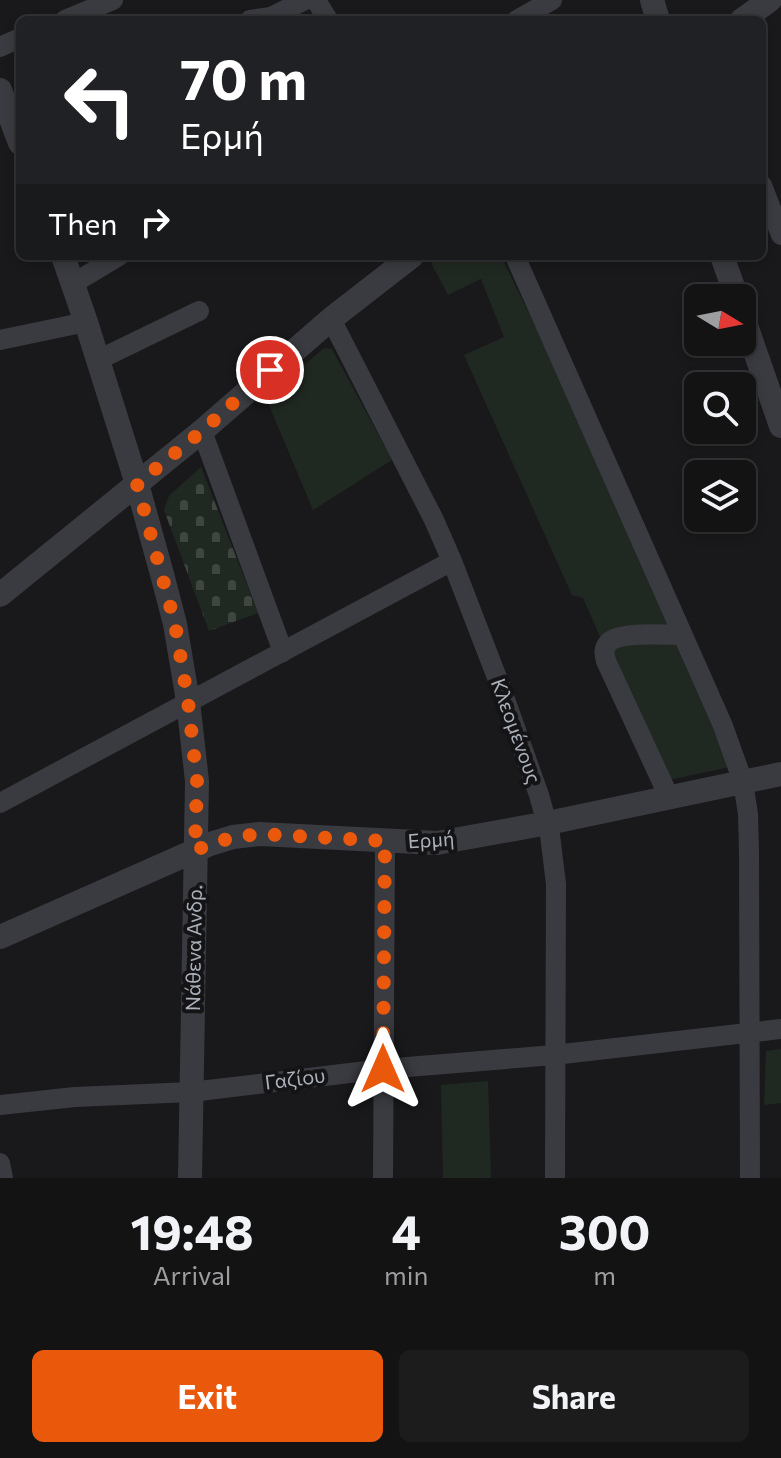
<!DOCTYPE html>
<meta charset="utf-8">
<style>
:root{--surface:#131314;--page:#1c1c1d;--text:#f1f3f6;--muted:#9d9ea0;--line:#323234;--accent:#ea580c}
body{margin:0;font-family:Commissioner,sans-serif;background:var(--page);color:var(--text);height:100vh;display:flex;flex-direction:column;font-size:30px;white-space:nowrap}
*{box-sizing:border-box;margin:0}
p{font-size:26px;color:var(--muted)}
.icon{flex:none;width:44px;height:44px;fill:none;stroke:currentColor;stroke-width:2;stroke-linecap:round;stroke-linejoin:round}
.map{position:relative;height:1178px;overflow:hidden}
.drawer{display:flex;flex-direction:column;background:var(--surface);flex:1}
.drawer>*{flex:none}
.top-card{position:absolute;left:16px;top:16px;width:750px;height:244px;border-radius:12px;box-shadow:0 4px 12px #0003,0 0 0 2px var(--line);background:#202124;color:#fff;overflow:hidden}
.needle{width:52px;rotate:100deg}
.fabs{position:absolute;left:684px;top:284px;display:grid;gap:16px}
.fabs a{display:grid;place-items:center;width:72px;height:72px;border-radius:12px;background:var(--surface);box-shadow:0 4px 12px #0003,0 0 0 2px var(--line);font-size:40px}
.pin{position:absolute;display:grid;place-items:center;width:68px;height:68px;color:#fff;margin:-34px;border:4px solid #fff;border-radius:50%;box-shadow:0 2px 8px #0007}
.me{position:absolute;width:88px;margin:-44px;rotate:0deg;stroke-linejoin:round;filter:drop-shadow(0 0 6px #0008)}
.turn{display:flex;align-items:center;gap:28px;height:168px;padding:0 32px;font-size:36px}
.turn .icon{width:104px;height:104px;stroke-width:2.5}
.turn b{display:block;font-size:56px;line-height:68px}
.then{display:flex;align-items:center;height:76px;padding:0 32px;background:#0003;gap:16px;font-size:30px}
.eta{display:flex;justify-content:space-evenly;align-items:center;height:136px;text-align:center}
.eta b{font-size:48px;font-weight:700;line-height:56px}
.action{display:flex;gap:16px;margin-top:auto;padding:16px 32px}
.action a{flex:1;height:92px;border-radius:12px;background:var(--accent);color:#fff;font-size:32px;font-weight:700;line-height:92px;text-align:center}
.action a+a{background:var(--page);color:var(--text)}
.map>svg:first-child{display:block}
.green{fill:#202921}
.cemetery{fill:url(#cemetery-stones)}
.lines{fill:none;stroke-linecap:round;stroke-linejoin:round}
.minor{stroke:#3a3b40;stroke-width:20}
.tertiary{stroke:#3a3b40;stroke-width:24}
.route{stroke:#ea580c;stroke-width:14;stroke-dasharray:0 25.2}
.labels{text-anchor:middle;stroke-width:8;stroke-linejoin:round;paint-order:stroke}
.street-label{font-size:20px;fill:#abb1bb;stroke:#141416}
</style>
<div class="map">
<svg width="781" height="1178" viewBox="0 0 781 1178">
<defs>
<pattern id="cemetery-stones" width="16" height="16" patternUnits="userSpaceOnUse" patternTransform="scale(2)"><rect width="16" height="16" fill="#202921"/><path d="M2 7V4a2 2 0 0 1 4 0v3zM10 15v-3a2 2 0 0 1 4 0v3z" fill="#3e463f"/></pattern>
</defs>
<rect width="100%" height="100%" fill="#19191b"/>
<path class="green" d="M442,256H501L537,330L730,767L664,781L583,598L572,595L464,355L504,337L481,279L448,295L431,263Z
M324,348L332,349L392,460L313,510L266,398Z
M781,1049V1103L764,1105L766,1051Z
M488,1081L491,1178H443L441,1085Z"/>
<path class="cemetery" d="M201,467L258,613L209,631L164,510L169,496Z"/>
<g class="lines">
<path class="minor" d="M316,0L328,20
M65,20L113,0
M250,20L271,17L305,0
M517,20L552,0
M0,47L20,38
M762,185L781,235
M515,256L723,726L743,782L748,814L749,851L750,1178
M74,283L119,256
M331,319L434,520L452,561L501,688L539,795L550,835L556,884L555,1178
M0,340L86,322
M98,360L199,311
M202,431L283,652
M669,797L606,661C604,654 603,648 609,642C621,631 666,635 683,635
M0,803L452,561
M0,1105L75,1097L191,1092L383,1069L554,1055L781,1029
M0,1163L3,1178
M383,1178L385,841"/>
<path class="tertiary" d="M652,0L658,20
M742,20L770,0
M0,90L20,143
M63,256L86,322L137,484L162,574L175,624L188,701L197,781L190,1178
M722,256L737,298
M742,314L781,426
M0,595L202,431L331,319L412,256
M0,937L210,844L233,837L260,834L437,843L548,823L781,774"/>
</g>
<g class="lines">
<path class="route" d="M270,370L202,431L137,484L175,624L188,701L197,781L195,850L233,837L260,834L385,841L383,1069"/>
</g>
<g class="labels">
<g class="street-label">
<text transform="translate(516 731) rotate(70)" y="7">Κλεομένους</text>
<text transform="translate(431 840) rotate(-4)" y="7">Ερμή</text>
<text transform="translate(194 948) rotate(-89)" y="7">Νάθενα Ανδρ.</text>
<text transform="translate(295 1079) rotate(-7)" y="7">Γαζίου</text>
</g>
</g>
</svg>
<div class="fabs">
<a><svg class="needle" viewBox="-14 -14 28 28"><path d="M0-13l5 13h-10z" fill="#e53935"/><path d="M0 13l5-13h-10z" fill="#9d9ea0"/></svg></a>
<a><svg class="icon" aria-label="search" viewBox="0 0 24 24"><circle cx="10" cy="10" r="6"/><path d="M15 15l6 6"/></svg></a>
<a><svg class="icon" aria-label="layers" viewBox="0 0 24 24"><path d="M12 4l9 5-9 5-9-5zM3 14l9 5 9-5"/></svg></a>
</div>
<div class="pin" style="left:270px;top:370px;background:#d93025"><svg class="icon" aria-label="arrive" viewBox="0 0 24 24"><path d="M6 21V4h12l-3 4 3 4H6"/></svg></div>
<svg class="me" style="left:383px;top:1069px" viewBox="-20 -20 40 40"><path d="M0-17L14 15 0 8-14 15z" fill="#ea580c" stroke="#fff" stroke-width="4"/></svg>
<div class="top-card">
<div class="turn"><svg class="icon" aria-label="left" viewBox="0 0 24 24"><path d="M17 20v-9H6M10 6l-5 5 5 5"/></svg><div><b>70 m</b>Ερμή</div></div>
<div class="then">Then<svg class="icon" aria-label="right" viewBox="0 0 24 24"><path d="M7 20v-9h11M14 6l5 5-5 5"/></svg></div>
</div>
</div>
<section class="drawer">
<div class="eta">
<div><b>19:48</b><p>Arrival</p></div>
<div><b>4</b><p>min</p></div>
<div><b>300</b><p>m</p></div>
</div>
<div class="action"><a>Exit</a><a>Share</a></div>
</section>
